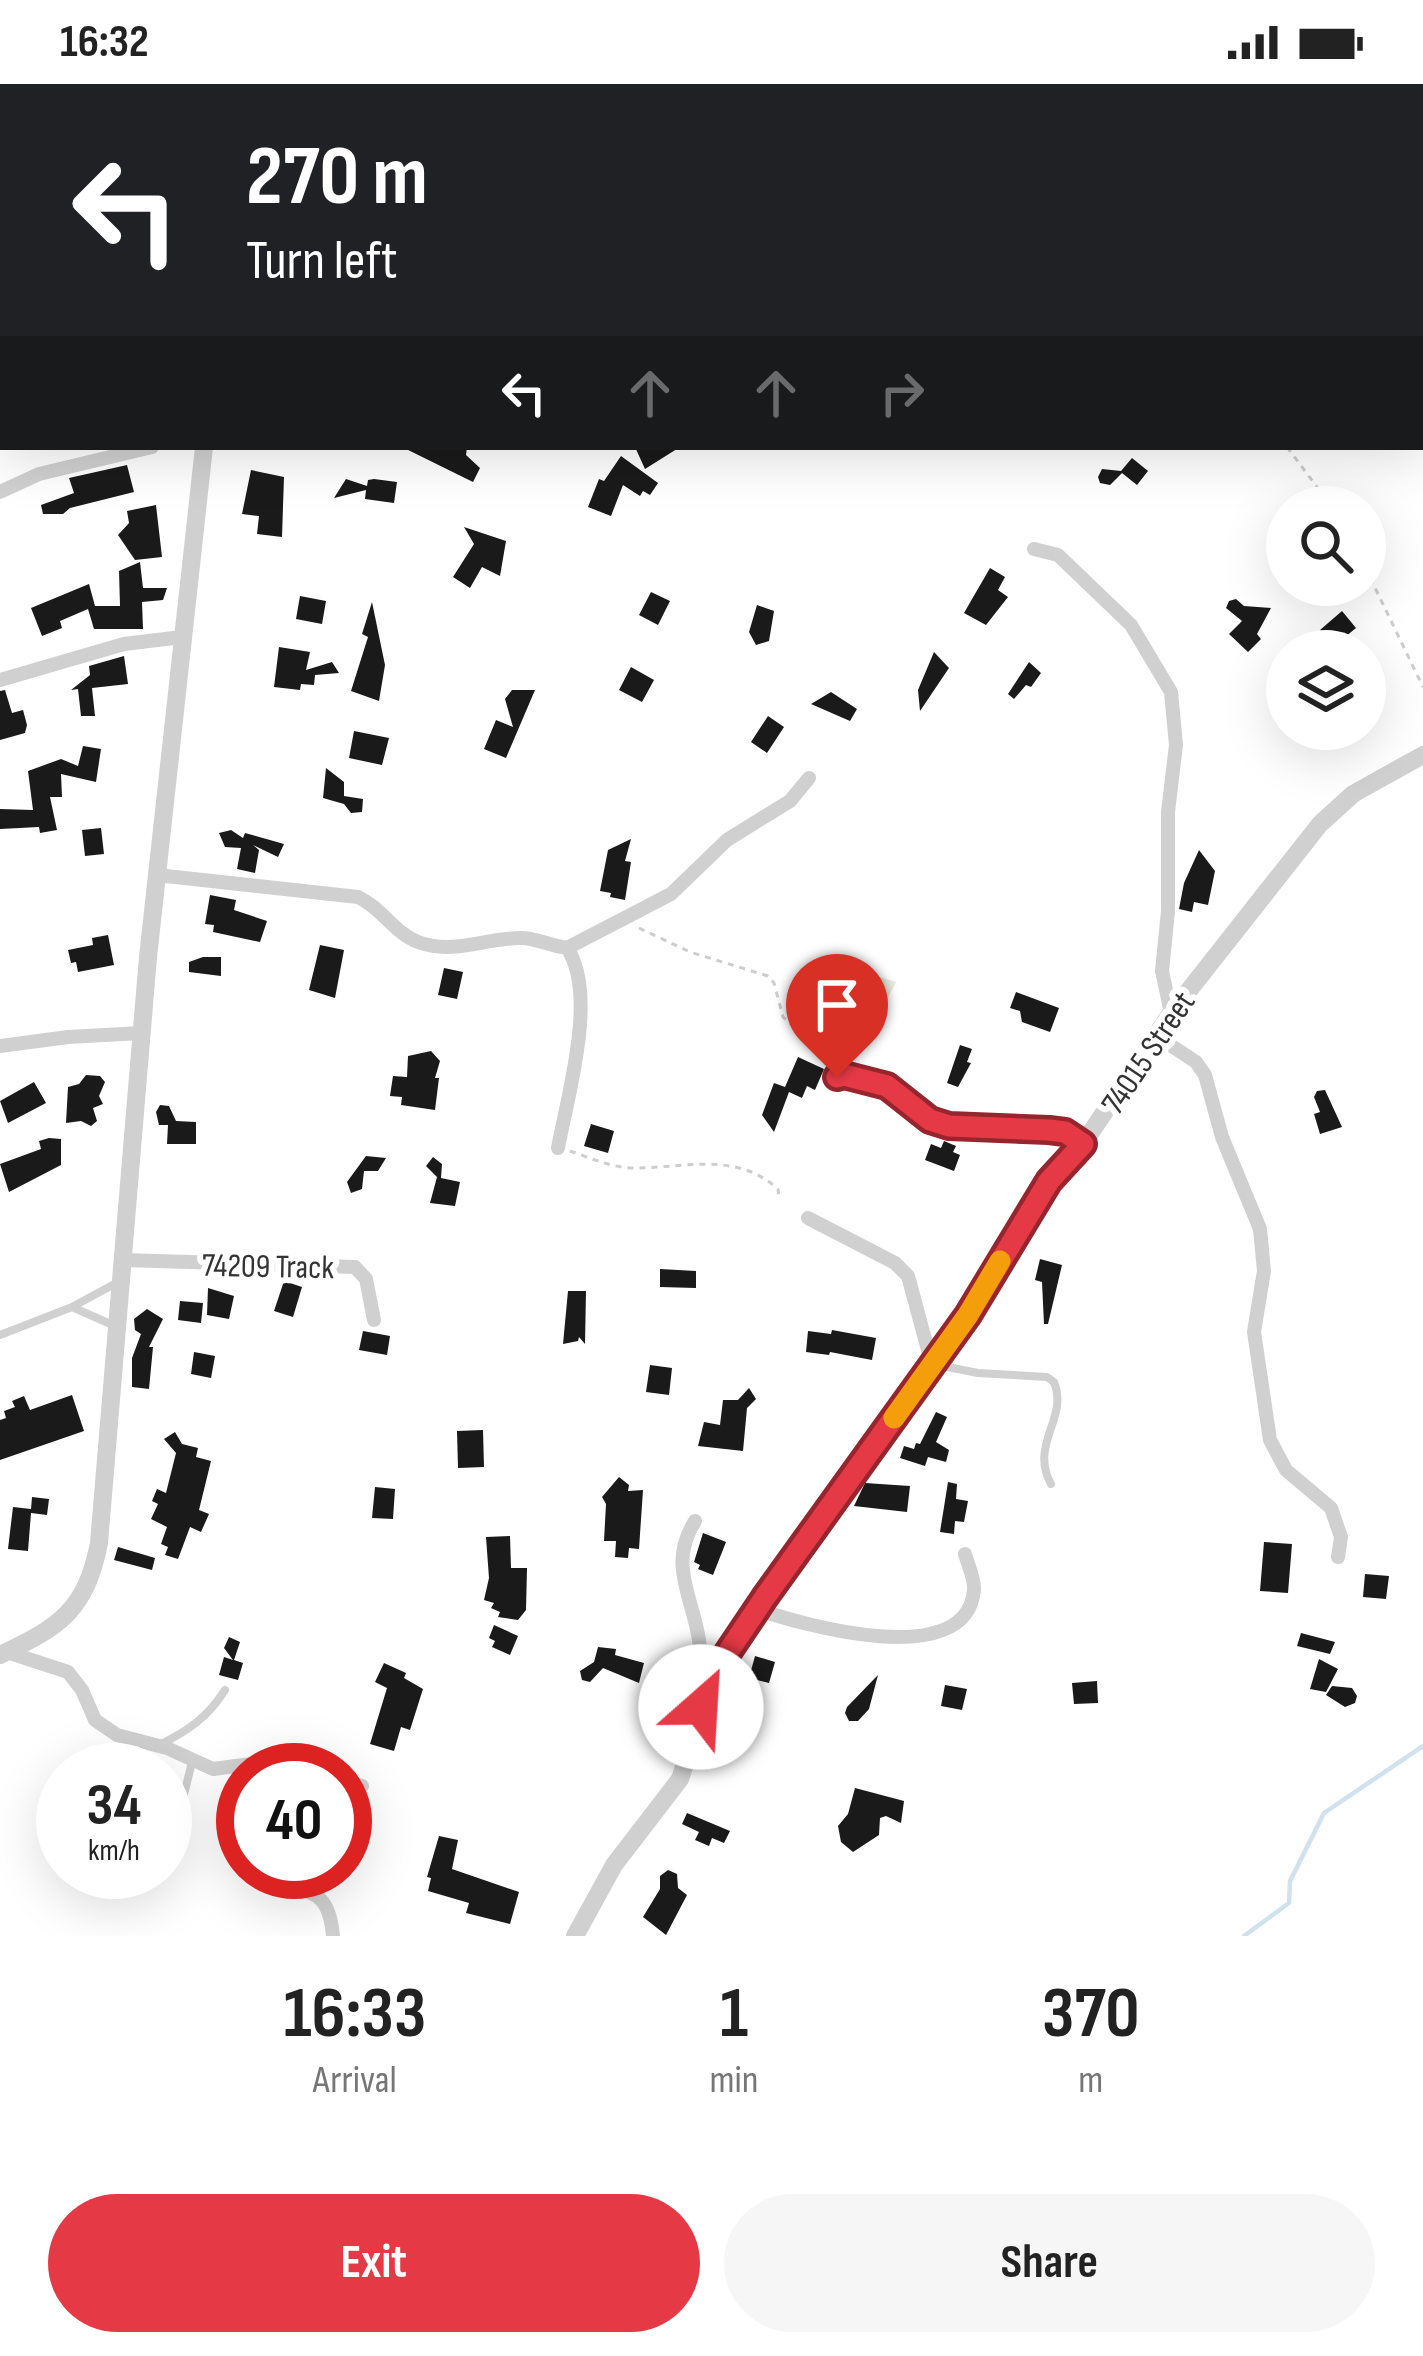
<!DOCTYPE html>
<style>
:root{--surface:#fff;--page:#f6f6f6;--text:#222;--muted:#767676;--accent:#e63946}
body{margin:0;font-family:"Sofia Sans Condensed",sans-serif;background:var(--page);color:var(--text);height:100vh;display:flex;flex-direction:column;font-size:45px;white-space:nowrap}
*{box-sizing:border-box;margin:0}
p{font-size:39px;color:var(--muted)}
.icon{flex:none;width:66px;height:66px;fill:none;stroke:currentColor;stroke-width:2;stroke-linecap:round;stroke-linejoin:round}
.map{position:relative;height:1852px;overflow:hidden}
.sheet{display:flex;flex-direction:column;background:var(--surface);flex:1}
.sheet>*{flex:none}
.hud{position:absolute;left:0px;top:0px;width:1425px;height:366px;box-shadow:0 12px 48px #0002;background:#202124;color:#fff;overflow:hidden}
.buttons{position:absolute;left:1266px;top:402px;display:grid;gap:24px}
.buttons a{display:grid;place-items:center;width:120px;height:120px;border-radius:50%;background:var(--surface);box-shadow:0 12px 48px #0002;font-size:60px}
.speed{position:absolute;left:36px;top:1659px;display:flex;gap:24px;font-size:60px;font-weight:700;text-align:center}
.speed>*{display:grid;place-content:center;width:156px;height:156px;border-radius:50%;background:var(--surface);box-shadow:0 12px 48px #0002;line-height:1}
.speed small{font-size:30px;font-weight:400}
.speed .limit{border:18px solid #d22;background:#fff;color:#111}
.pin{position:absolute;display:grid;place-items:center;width:102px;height:102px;color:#fff;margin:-123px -51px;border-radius:50% 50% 50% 0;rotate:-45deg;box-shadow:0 0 12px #0007}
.pin .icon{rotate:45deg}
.me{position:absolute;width:132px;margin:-66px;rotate:26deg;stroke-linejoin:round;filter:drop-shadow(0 0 9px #0008)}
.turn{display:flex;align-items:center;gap:42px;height:252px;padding:0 48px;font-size:54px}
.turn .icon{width:156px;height:156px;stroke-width:2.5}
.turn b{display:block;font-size:84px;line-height:102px}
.lanes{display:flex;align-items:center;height:114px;padding:0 48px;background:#0003;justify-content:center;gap:60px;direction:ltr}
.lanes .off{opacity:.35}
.eta{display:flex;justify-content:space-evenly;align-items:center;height:204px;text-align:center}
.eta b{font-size:72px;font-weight:700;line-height:84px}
.primary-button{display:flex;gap:24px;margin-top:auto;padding:24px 48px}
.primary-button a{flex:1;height:138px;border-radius:72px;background:var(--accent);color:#fff;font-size:48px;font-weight:700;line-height:138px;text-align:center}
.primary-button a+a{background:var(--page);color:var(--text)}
.status{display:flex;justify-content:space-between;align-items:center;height:84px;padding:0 60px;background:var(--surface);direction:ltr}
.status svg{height:33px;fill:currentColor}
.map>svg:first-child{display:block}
.green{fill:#e6ecdf}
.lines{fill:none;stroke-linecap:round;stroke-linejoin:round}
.stream{stroke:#cfe2ee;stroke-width:4.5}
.building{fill:#1a1a1a}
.path{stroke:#cdcdcd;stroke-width:3;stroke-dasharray:6 6;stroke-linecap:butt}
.service{stroke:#d0d0d0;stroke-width:8}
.minor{stroke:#d0d0d0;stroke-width:14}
.tertiary{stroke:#d0d0d0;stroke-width:18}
.route-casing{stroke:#96252e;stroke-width:30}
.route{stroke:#e63946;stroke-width:21}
.slow{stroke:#f59e0b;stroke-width:21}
.labels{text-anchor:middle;stroke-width:12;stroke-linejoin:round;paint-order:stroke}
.street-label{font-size:33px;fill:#333;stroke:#fff}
</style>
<div class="status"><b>16:32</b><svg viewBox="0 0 49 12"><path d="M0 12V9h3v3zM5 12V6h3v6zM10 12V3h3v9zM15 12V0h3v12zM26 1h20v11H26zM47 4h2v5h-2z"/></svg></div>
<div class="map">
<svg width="1423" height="1852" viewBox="0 0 1423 1852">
<rect width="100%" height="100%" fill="#fff"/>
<path class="green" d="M853,885L896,898L857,974L816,957Z"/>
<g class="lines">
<path class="stream" d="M1244,1852L1289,1819L1290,1797L1324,1729L1423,1662"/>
</g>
<path class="building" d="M402,363H467L466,371L480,384L473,398Z
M635,363H680L645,385Z
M621,372L658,399L650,411L643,407L640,412L623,401L611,432L588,423L599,395L604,397Z
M1132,374L1148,387L1137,401L1122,389L1110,401L1100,399L1098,393L1102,385L1121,387Z
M127,381L134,408L70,424L63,430H43L41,421L74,409L69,394Z
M251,386L284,393L282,453L257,450L259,432L242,430Z
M346,395L367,402L368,396L374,395L397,398L394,419L365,415L366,406L334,414Z
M156,421L162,473L135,476L118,451L129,439L127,427Z
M464,443L506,457L500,492L482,483L470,504L453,493L474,460Z
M140,478L143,504H167L163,516L142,518L143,545H94L88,525L60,537L62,544L42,552L31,524L89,500L95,522H120L119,487Z
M990,484L1005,493L998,506L1008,513L986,541L964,529Z
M651,508L670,517L658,541L639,531Z
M300,512L326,517L322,540L296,535Z
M1236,515L1244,522L1271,524L1257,550L1261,555L1248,568L1229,550L1242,537L1226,524L1229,517Z
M372,518L385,581L379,617L351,607L368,553L362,550Z
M757,521L774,527L769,557L756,561L749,548Z
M1342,527L1356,544L1334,562L1320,546Z
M279,563L310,568L306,586L332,578L339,589L315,591L314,601L301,600L300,606L274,603Z
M934,568L949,584L920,627L918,606Z
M124,572L128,600L92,604L95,632H81L78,605L71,606L90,591L89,582Z
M1029,578L1041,589L1031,603L1026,601L1014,615L1008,610Z
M631,583L654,596L642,618L619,606Z
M5,606L12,629L23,626L27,641L25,649L0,656V607Z
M512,606H535L506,674L484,665L496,636L513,643L505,615Z
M831,608L857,625L850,637L811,620Z
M768,632L784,643L767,669L751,658Z
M354,647L389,654L382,681L349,674Z
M83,662L101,665L96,698L61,690L62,713H50L57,746L40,749L39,743L0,745V725L33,726L28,687L61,675L78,682Z
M326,684L344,698V712L363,715L362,728L351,729L344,720L323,714Z
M101,744L104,770L85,772L82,746Z
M231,746L243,754L245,749L284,760L278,773L253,761L259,766L255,789L237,785L241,764L225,763L219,749Z
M631,755L625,777L631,778L625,816L610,813L611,809L600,807L608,766Z
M1199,766L1215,787L1208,821L1194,818L1192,828L1179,825L1184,799Z
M210,811L236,816L234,826L267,837L260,858L213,848L214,841L205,840Z
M108,851L114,881L78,888L76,878L71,879L68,866L93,861L92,854Z
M320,861L344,866L335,914L309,906Z
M203,873H221V892L189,888V878Z
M444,884L463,888L457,915L438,911Z
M1016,908L1059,924L1050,948L1022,938L1020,927L1010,924Z
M960,961L972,965L967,978L971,979L958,1003L947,999Z
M431,967L440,977L435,994H439L435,1026L401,1021L402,1013L390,1012L393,992L407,993L408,972Z
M798,973L824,985L815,1006L807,1002L802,1014L789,1008L774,1048L762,1031L774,999L785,1003Z
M86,991L100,992L105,998L99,1012L103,1020L93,1024L97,1037L91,1042L81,1037L66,1039L68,1003L79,1000Z
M34,998L46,1019L8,1039L0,1017Z
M1325,1006L1342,1043L1320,1050L1314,1030L1320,1028L1314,1013L1317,1007Z
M160,1021L169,1022L176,1037L196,1038V1060H167L168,1041H159L156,1028Z
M591,1040L614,1047L608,1069L584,1062Z
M49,1054L61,1055V1081L9,1108L0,1080L41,1065L39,1057Z
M944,1057L956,1062L953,1068L960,1071L954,1087L925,1076L931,1060L941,1064Z
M366,1072L386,1074L378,1087H364L362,1105L351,1109L347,1098Z
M433,1073L442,1080L441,1094L460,1098L455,1122L430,1119L437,1093L426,1082Z
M1040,1175L1062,1181L1048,1240H1044L1042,1198L1035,1196Z
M660,1185L696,1187V1204L660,1203Z
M284,1197L302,1203L293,1233L274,1227Z
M208,1204L234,1212L229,1235L207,1231Z
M568,1207H586L585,1260L579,1253L578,1257L563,1260Z
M180,1217L203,1219L201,1239L178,1236Z
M147,1225L163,1235L149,1263H153L149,1305L132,1303V1274L141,1250L135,1246L134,1235Z
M832,1246L876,1254L872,1276L830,1268L829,1271L806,1268L808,1247L831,1250Z
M363,1247L390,1252L387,1271L359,1266Z
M194,1268L215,1272L211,1294L191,1290Z
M650,1281L672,1284L669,1311L646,1308Z
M749,1304L756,1315L747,1324L743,1367L698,1362L704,1338L720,1341L723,1316H738Z
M72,1311L84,1347L0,1376V1336L6,1334L4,1327L15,1323L12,1317L24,1312L30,1326Z
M936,1328L947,1333L936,1358L949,1366L946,1378L928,1373L925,1382L900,1374L904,1362L914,1365L916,1359L920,1360Z
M483,1346L484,1383L458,1384L457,1347Z
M175,1348L182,1360L198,1364L196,1373L211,1377L199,1426L209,1430L201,1448L190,1443L178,1475L165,1471L168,1463L161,1460L167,1443L151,1435L158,1420L152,1417L157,1405L166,1409L176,1369L164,1355Z
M619,1393L629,1401L628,1407L643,1406L639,1465L629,1464L628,1474L615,1473L616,1457H604L606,1420L602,1413Z
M948,1398L957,1400L956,1415L968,1417L964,1438L955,1437L954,1450L940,1448Z
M865,1399L910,1402L907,1428L854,1422Z
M375,1403L395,1405L393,1435L372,1434Z
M32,1413L49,1415L47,1431L31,1429L28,1467L8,1465L13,1423L31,1425Z
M703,1449L726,1458L713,1491L698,1485L700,1481L694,1478Z
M510,1452L511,1484H527L526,1526L518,1536L498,1533L500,1528L491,1524L494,1519L484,1516L489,1494L486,1453Z
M1264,1458L1292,1460L1288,1509L1260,1507Z
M118,1463L155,1474L152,1486L114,1476Z
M1365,1490L1389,1492L1386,1515L1363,1513Z
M494,1541L518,1552L510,1571L492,1563L495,1557L489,1554Z
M1301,1549L1335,1558L1330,1570L1297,1562Z
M229,1553L240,1558L234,1576L243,1579L238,1596L219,1591L224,1573L233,1576L224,1564Z
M598,1563L616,1565L615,1571L644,1579L639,1599L603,1584L590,1598L582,1596L580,1587L594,1578Z
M755,1572L775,1578L769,1599L749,1594Z
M1319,1575L1338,1585L1326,1608L1310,1605Z
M384,1579L406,1589L404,1594L423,1605L410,1646L401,1643L394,1667L370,1660L387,1604L375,1598Z
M878,1591L869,1625L858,1637H849L845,1629L847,1623Z
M1097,1597L1098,1619L1074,1620L1072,1599Z
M945,1601L967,1605L962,1626L941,1622Z
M1332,1602L1352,1604L1357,1612L1355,1619L1345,1623L1326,1611Z
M855,1704L904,1717L901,1739L886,1732L880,1734L879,1751L853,1768L841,1758L838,1742L848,1730Z
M687,1729L730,1747L724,1759L712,1754L709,1762L695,1756L699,1748L682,1740Z
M439,1752L458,1756L452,1785L519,1808L510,1840L466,1829L469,1819L428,1807L431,1794L427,1793Z
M668,1786L677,1790L678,1804L687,1811L666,1851L643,1833L660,1805V1792Z"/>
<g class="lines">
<path class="path" d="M1190,3V0
M1287,363L1332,423
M1365,483L1423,603
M639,844L690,868L768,892L774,899L783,933L831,976
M570,1067C591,1074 612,1084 634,1084C685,1084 736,1067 778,1105L779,1114"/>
<path class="service" d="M72,1223L120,1197
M0,1251L72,1223L115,1242
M937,1281L978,1289L1047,1293L1054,1298C1069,1334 1029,1360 1051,1400
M159,1661C188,1647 208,1633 225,1606
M172,1759L192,1678"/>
<path class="minor" d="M225,0L243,3
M410,0L420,3
M188,3L199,0
M679,3L680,0
M0,408L39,390L152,363
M1034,465L1058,471L1131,541L1171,608L1176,661L1168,728V827L1162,887L1171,929
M0,596L124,560L182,553
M157,791L358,813C382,824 394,849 418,858C453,871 485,854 521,854C536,854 551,862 567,864L671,810L727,756L790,717L809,694
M1155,951L1196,978L1205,991L1222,1053L1260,1145L1264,1187L1254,1248L1270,1356L1286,1386L1331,1424L1341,1453L1338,1473
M0,962L68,953L142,949
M837,993L844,991L887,1002L941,1040L1065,1048L1083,1060
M558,1064C568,1010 598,910 567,864
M808,1134L895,1179L908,1192L932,1281
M123,1176L355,1183L366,1195L374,1236
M695,1437C668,1480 692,1511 699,1556C702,1578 699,1601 701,1623
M757,1525C802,1541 967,1588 974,1506C975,1495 968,1481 965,1470
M7,1568L68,1588L82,1606L95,1636L117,1651L167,1664L213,1685L288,1675L324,1686
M345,1697L362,1702
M286,1804C320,1806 330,1818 333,1852"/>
<path class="tertiary" d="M244,3V0
M0,1571C60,1543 86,1526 99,1459L148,873L204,363
M575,1852L614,1781L680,1695L716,1585L968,1231L1049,1097L1083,1060L1171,929L1320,740L1353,710L1423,671"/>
</g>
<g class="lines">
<g class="route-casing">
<path id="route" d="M701,1623L716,1586L765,1513L968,1231L1049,1097L1083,1060L1065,1048L1049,1046L949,1042L930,1036L887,1002L844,991L837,993"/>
</g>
<use href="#route" class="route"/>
<path class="slow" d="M894,1334L968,1231L1000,1177"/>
</g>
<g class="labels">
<g class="street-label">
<text transform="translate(1147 968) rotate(-56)" y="12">74015 Street</text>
<text transform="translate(268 1181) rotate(1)" y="12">74209 Track</text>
</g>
</g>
</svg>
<div class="buttons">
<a><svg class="icon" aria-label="search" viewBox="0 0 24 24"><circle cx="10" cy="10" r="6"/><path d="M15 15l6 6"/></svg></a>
<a><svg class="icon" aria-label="layers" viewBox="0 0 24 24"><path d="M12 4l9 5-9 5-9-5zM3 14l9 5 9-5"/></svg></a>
</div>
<div class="speed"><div>34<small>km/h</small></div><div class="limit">40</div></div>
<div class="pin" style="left:837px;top:993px;background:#d93025"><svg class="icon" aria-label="arrive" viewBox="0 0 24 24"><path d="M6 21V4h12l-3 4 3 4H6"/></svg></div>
<svg class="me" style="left:701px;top:1623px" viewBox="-20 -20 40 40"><circle r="19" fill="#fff"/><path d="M0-13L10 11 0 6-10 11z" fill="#e63946"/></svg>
<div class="hud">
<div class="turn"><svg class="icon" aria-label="left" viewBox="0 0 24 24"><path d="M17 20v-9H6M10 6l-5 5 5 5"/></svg><div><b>270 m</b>Turn left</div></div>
<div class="lanes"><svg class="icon" aria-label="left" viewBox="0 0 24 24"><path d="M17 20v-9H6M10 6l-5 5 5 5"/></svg><svg class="icon off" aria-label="ahead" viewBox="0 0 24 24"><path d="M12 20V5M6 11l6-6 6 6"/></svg><svg class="icon off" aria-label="ahead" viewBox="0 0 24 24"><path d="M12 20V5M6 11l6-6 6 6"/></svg><svg class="icon off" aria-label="right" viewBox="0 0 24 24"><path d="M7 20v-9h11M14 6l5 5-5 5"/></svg></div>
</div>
</div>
<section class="sheet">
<div class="eta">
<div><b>16:33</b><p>Arrival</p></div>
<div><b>1</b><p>min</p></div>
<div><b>370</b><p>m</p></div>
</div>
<div class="primary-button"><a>Exit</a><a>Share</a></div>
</section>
